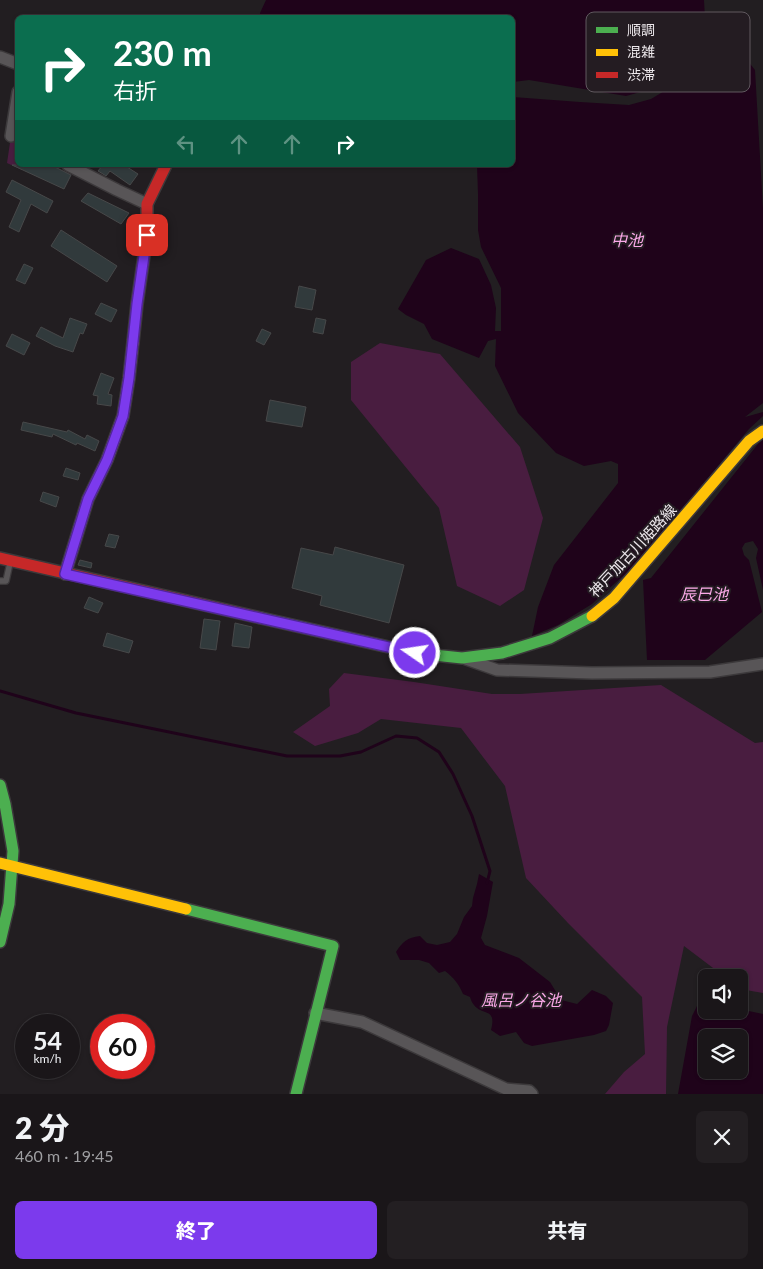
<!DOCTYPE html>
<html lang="ja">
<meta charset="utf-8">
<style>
:root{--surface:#1a1619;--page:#231f22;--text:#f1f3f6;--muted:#9f9fa2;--line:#383538;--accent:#7c3aed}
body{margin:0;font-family:Lato,"Noto Sans JP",sans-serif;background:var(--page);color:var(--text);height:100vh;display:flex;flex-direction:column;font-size:19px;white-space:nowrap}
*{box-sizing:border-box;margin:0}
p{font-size:16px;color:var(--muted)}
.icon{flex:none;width:28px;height:28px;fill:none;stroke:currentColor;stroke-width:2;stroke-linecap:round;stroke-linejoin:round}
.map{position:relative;height:1094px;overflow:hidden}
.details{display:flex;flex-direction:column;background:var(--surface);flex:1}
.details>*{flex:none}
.hud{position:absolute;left:15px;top:15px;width:500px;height:152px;border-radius:8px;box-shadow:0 1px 4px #0004,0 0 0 1px var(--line);background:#0b6e4f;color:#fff;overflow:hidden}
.buttons{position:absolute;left:698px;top:969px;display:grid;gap:10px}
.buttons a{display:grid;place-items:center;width:50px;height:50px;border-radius:8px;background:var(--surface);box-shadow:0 1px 4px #0004,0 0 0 1px var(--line);font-size:25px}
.speed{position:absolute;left:15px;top:1014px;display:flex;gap:10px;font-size:25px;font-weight:700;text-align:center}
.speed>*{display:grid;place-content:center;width:65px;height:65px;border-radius:50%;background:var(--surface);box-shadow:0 1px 4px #0004,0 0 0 1px var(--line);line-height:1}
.speed small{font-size:12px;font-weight:400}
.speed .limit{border:8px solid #d22;background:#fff;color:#111}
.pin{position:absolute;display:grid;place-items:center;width:42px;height:42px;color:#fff;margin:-21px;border-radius:10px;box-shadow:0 2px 8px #0006}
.me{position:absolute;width:55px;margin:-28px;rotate:283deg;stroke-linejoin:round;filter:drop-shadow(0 0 4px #0008)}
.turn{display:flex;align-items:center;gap:18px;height:105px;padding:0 15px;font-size:22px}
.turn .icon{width:65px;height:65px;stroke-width:2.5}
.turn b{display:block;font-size:35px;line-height:42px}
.lanes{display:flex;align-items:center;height:48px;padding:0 15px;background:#0003;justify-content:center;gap:25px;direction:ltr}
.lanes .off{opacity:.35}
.round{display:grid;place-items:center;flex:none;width:52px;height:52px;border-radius:8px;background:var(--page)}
.head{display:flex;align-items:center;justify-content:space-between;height:85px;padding:0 15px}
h1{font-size:30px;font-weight:800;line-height:38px}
.action{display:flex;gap:10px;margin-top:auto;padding:10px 15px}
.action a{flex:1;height:58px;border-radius:8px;background:var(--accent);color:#fff;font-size:20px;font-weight:800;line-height:58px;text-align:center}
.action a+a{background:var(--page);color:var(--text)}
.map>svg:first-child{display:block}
.green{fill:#491d40}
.water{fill:#1f031a;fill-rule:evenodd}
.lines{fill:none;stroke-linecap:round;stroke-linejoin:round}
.stream{stroke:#1f031a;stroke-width:3}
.building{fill:#313a3c;stroke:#474849}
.lane-casing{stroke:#3c393b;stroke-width:8}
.street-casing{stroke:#3c393b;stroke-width:14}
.fast-casing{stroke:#3c393b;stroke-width:14}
.slow-casing{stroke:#3c393b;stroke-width:14}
.jam-casing{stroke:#3c393b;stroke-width:14}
.lane{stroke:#585557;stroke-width:5.5}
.street{stroke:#585557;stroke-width:11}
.fast{stroke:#4caf50;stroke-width:11}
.slow{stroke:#ffc107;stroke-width:11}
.jam{stroke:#c62828;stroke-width:11}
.route-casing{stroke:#51269a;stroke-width:12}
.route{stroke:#7c3aed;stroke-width:9}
.labels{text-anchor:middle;stroke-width:4;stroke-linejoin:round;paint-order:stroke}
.street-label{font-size:15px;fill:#ede8ec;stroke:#241c22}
.water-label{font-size:16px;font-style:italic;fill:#fba9e8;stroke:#241c22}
.key{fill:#241c22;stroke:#60595f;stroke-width:1}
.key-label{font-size:14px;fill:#ede8ec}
</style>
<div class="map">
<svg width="763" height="1094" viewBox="0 0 763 1094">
<rect width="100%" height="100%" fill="#221e21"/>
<path class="green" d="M11,136L17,139L18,165H23L22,170L7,163Z
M380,343L440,354L520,447L543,518L524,590L500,606L457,586L439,508L351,400V362Z
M344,673L414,682L492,694H520L661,685L755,743L763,742V993L740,989L739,978L725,977L684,946L667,1027L666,1094H605L624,1072L645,1054L642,997L568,923L526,878L505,786L461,728L381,719L358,733L315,746L293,732L330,706L329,689Z"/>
<path class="water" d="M266,0H704L706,38L703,47L644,91L626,96L529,80L513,82L512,18L260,17V13Z
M737,56L747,60L755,70L763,209V403L745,417L763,412V416L749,429L634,566L592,604L558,625L532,636L538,607L554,565L618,483V464L611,461L584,466L556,453L518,413L495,366L496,339L488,341L479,358L432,339L424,324L406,315L398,309L426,260L451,248L479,259L491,285L496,308L495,331H501V288L481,247L478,230V194L477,165H512L513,97L580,102L629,105L651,99L721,57Z
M763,440V590L756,558L758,549L753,541L745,543L742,548L744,555L749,560L762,612L705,660H647L643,580L651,578L758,444Z
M479,874L493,882L487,916L481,938L485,945L519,958L550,982L561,1000L577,1004L592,990L606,996L613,1003L609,1025L606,1031L594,1035L532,1046L524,1043L516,1032L500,1036L491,1030C497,1007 482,1016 474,1005C472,1003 471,1000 470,997L463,994C459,984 454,978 445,971L439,973L429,963L419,960H400L396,952C403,941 407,938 420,936L427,943L437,945L450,942L457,934L464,917L472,906L473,898L477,884Z
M697,1006L706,1007V1010L739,1009L763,1014V1094H678L692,1016ZM706,1038H739V1070H706Z"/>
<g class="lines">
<path class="stream" d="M0,691L76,713L287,756H340L361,752L396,736L417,738L439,752L453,774L472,816L490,871L487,883"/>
</g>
<path class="building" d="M12,165H51L71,175L64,189Z
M100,165H124L138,174L130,185L110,171L106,176L103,174L98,171L102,166Z
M12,180L53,201L47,213L31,204L19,232L9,227L21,200L6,192Z
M88,193L129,213L121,224L81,201Z
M61,230L117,266L107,282L51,246Z
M24,264L33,268L25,284L16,280Z
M299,286L316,290L312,310L295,307Z
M101,303L117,310L111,322L95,314Z
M70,318L87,324L83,334L80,333L73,352L55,346L36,336L41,327L63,338Z
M316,318L326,320L323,334L313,332Z
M262,329L271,333L264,345L256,341Z
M12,334L30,343L24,355L6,346Z
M101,373L114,378L108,394L112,395L111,406L97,404L98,396L93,395Z
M270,400L306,407L302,427L266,421Z
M23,422L67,432L68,430L85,439L87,435L99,441L95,451L77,443L76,445L53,434L52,437L21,430Z
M66,468L80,473L78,480L63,476Z
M43,492L59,497L56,507L40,501Z
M109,534L119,536L115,548L105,546Z
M335,547L404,565L389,623L320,605L322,596L292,588L301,548L333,555Z
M80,560L92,563L91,568L78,565Z
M89,597L103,603L98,613L84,608Z
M204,619L220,621L216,650L200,648Z
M235,623L252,627L249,648L232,646Z
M107,633L133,641L129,653L103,646Z"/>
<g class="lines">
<g class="lane-casing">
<path id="lane" d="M0,581H6L10,563"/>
</g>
<g class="street-casing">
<path id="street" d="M0,57L18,64
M11,136L18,92
M68,165L117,190L147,204
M466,659L497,670L592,673L710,672L763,664
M315,1013L362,1022L506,1089L529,1091L532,1094"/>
</g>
<g class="fast-casing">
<path id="fast" d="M261,618L415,653L462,658L502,653L550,638L592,616
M0,785L5,804L13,851L9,904L0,942
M186,909L333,946L296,1094"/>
</g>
<g class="slow-casing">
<path id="slow" d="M65,574L88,499L107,460L123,416L129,378L133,342
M592,616L614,598L749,441L763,431
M0,863L186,909"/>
</g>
<g class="jam-casing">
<path id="jam" d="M133,342L137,304L147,235V204L166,165
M0,558L261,618"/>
</g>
<use href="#lane" class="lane"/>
<use href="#street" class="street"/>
<use href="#fast" class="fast"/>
<use href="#slow" class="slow"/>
<use href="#jam" class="jam"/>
</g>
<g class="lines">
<g class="route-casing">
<path id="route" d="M147,235L137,304L129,378L123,416L107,460L88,499L65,574L415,653"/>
</g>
<use href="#route" class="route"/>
</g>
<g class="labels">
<g class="street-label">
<text transform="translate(633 551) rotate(-47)" y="5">神戸加古川姫路線</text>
</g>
<g class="water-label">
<text x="627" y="246">中池</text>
<text x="704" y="600">辰巳池</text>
<text x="521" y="1006">風呂ノ谷池</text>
</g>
</g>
<rect x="586" y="12" width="164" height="80" rx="8" class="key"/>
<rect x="596" y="27" width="22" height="6" fill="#4caf50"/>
<rect x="596" y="49" width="22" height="7" fill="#ffc107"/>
<rect x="596" y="72" width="22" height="6" fill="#c62828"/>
<g class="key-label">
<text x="627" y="35">順調</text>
<text x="627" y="57">混雑</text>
<text x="627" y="80">渋滞</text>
</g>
</svg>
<div class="buttons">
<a><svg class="icon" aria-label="sound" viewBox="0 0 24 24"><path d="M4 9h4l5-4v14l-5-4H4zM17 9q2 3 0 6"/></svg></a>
<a><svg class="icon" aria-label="layers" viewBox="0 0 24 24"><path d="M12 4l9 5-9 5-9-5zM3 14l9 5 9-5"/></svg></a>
</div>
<div class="speed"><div>54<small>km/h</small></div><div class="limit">60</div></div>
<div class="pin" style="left:147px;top:235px;background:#d93025"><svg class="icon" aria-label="arrive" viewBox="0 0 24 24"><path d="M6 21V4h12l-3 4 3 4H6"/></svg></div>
<svg class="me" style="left:415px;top:653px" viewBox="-20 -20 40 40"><circle r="17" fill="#7c3aed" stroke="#fff" stroke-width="3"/><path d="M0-11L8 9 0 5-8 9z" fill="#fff"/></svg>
<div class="hud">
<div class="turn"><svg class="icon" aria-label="right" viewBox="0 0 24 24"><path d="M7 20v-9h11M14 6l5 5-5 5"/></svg><div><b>230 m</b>右折</div></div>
<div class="lanes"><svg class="icon off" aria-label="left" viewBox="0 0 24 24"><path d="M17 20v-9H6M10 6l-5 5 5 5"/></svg><svg class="icon off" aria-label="ahead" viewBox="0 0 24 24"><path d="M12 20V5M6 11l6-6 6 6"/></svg><svg class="icon off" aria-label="ahead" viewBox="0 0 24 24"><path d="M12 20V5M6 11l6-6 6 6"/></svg><svg class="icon" aria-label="right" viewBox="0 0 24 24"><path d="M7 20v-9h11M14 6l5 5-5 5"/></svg></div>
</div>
</div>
<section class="details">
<div class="head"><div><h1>2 分</h1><p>460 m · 19:45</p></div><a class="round"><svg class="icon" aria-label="close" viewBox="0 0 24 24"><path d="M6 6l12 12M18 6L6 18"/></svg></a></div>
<div class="action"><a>終了</a><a>共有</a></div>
</section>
